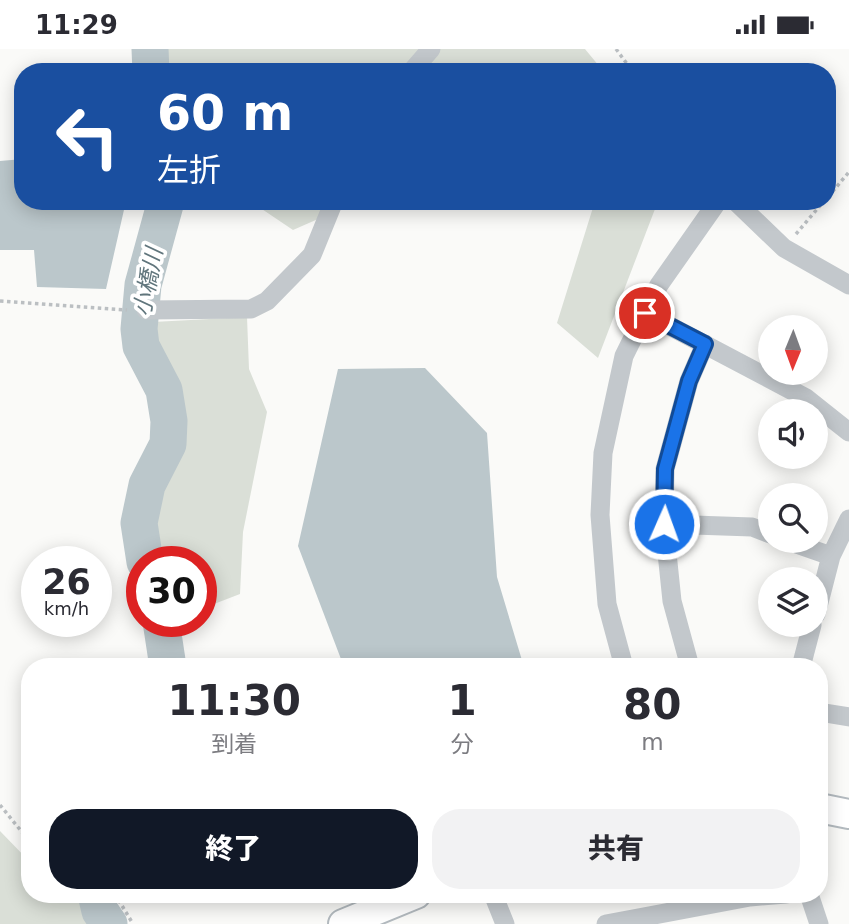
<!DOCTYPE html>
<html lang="ja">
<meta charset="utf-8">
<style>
:root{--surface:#fff;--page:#f2f2f3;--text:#2b2b33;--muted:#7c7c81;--accent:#111827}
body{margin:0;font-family:"DejaVu Sans","Noto Sans JP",sans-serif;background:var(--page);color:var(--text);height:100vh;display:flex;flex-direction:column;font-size:26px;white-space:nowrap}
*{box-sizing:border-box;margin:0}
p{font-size:23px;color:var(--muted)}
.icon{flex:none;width:38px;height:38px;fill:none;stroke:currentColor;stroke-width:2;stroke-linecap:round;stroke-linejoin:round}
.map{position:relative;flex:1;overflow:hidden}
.panel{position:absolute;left:21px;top:609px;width:807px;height:245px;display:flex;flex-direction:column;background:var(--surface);border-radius:28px;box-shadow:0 4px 18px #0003}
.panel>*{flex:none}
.banner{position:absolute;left:14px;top:14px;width:822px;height:147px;border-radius:28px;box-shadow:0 4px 18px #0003;background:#1a4fa0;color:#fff;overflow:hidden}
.needle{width:46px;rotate:181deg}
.tools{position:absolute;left:758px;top:266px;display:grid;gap:14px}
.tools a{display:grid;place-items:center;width:70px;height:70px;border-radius:50%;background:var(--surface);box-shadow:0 4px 18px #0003;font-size:35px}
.speed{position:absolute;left:21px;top:497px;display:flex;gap:14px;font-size:35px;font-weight:700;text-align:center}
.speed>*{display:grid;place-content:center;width:91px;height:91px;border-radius:50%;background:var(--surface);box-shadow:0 4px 18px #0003;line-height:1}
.speed small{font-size:18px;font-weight:400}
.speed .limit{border:10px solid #d22;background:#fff;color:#111}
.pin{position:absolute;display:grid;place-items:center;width:60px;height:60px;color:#fff;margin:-30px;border:4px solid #fff;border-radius:50%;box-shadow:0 2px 7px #0007}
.me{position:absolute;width:77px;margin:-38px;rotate:2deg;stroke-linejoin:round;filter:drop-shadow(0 0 5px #0008)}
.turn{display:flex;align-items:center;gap:24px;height:147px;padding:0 28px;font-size:32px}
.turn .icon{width:91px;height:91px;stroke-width:2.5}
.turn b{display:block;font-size:49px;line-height:60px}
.eta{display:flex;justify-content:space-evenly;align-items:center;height:119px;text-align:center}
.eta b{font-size:42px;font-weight:800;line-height:49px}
.button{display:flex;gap:14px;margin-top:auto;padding:14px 28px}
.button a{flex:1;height:80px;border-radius:28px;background:var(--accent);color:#fff;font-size:28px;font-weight:800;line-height:80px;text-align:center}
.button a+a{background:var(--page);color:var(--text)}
.status{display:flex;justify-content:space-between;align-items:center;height:49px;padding:0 35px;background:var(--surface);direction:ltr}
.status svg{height:19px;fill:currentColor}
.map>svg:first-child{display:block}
.green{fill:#dadfd7}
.water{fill:#bbc7cb}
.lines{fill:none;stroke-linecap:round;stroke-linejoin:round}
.river{stroke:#bbc7cb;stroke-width:37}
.secondary-casing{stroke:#b3babf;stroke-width:32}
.path{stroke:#bbbfc2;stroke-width:3.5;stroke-dasharray:3.5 3.5;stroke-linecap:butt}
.street{stroke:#c3c8cc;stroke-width:19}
.secondary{stroke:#fff;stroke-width:28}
.route-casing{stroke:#114b97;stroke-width:18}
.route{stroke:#1a73e8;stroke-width:12}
.labels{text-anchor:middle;stroke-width:7;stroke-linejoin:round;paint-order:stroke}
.water-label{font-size:23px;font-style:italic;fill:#60757c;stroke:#fff}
</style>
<div class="status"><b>11:29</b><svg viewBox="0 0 49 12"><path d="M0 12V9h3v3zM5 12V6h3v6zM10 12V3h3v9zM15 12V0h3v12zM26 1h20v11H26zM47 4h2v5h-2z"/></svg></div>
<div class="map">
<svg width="849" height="875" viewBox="0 0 849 875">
<rect width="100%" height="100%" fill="#fafaf8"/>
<path class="green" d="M164,0H585L604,23H169Z
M250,152H359L293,181Z
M595,152H611L655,160L598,309L557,274Z
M247,268L249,320L267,363L243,483L240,545L201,560V513H154L153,509L154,449L179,377L158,307L153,273Z
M0,782L30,813V845H79L92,875H0Z"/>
<path class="water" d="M23,110V152H126L106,240L37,238L34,201H0V112Z
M425,319L487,384L497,528L524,618H344L298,497L338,320Z"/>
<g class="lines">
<path class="river" d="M150,0L151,23
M145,513L139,474L147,436L168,395L169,372L164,341L141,297L139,280L143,236L166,152
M161,572L168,618
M96,845L100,862L109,875"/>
<g class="secondary-casing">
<path id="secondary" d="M819,759L849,765
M343,875L416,845"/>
</g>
<path class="path" d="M616,0L633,23
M828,148L849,123
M796,185L824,152
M0,252L127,261
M0,756L30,793
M115,845L133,875"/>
<path class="street" d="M411,23L431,0
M735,152L784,199L849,236
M146,261L251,260L267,252L312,206L334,152
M645,264L806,349L849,383
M664,475L752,478L770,485
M788,492L831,507
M816,565L831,507L849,470
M624,618L607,555L600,466L603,404L624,307L659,236L718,152
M690,618L672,552L664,475L665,420L689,332L705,295
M801,618L812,576
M819,663L849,668
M493,845L505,875
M809,845L819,875
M606,875L750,848L786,845"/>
<use href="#secondary" class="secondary"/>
</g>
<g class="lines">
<g class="route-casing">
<path id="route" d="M645,264L705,295L689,332L665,420L664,475"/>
</g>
<use href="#route" class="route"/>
</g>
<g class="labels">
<g class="water-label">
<text transform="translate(148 233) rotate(-79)" y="8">小橋川</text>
</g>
</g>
</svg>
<div class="tools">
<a><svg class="needle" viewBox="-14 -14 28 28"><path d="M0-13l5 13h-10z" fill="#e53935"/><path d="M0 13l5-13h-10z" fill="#7c7c81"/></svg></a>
<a><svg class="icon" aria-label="sound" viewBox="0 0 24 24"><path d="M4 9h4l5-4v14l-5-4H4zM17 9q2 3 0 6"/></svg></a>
<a><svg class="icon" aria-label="search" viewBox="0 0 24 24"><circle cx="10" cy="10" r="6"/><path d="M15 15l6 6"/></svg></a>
<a><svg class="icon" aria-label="layers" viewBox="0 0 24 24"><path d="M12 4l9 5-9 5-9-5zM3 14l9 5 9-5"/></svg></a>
</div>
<div class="speed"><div>26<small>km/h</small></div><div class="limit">30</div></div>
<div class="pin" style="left:645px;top:264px;background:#d93025"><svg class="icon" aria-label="arrive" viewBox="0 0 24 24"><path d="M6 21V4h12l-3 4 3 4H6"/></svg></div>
<svg class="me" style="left:664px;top:475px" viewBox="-20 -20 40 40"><circle r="17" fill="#1a73e8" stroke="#fff" stroke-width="3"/><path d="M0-11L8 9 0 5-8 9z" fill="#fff"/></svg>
<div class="banner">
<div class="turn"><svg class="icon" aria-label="left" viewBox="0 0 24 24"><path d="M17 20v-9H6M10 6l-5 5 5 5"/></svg><div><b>60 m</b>左折</div></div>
</div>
<section class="panel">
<div class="eta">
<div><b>11:30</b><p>到着</p></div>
<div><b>1</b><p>分</p></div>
<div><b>80</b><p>m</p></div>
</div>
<div class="button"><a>終了</a><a>共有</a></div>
</section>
</div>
